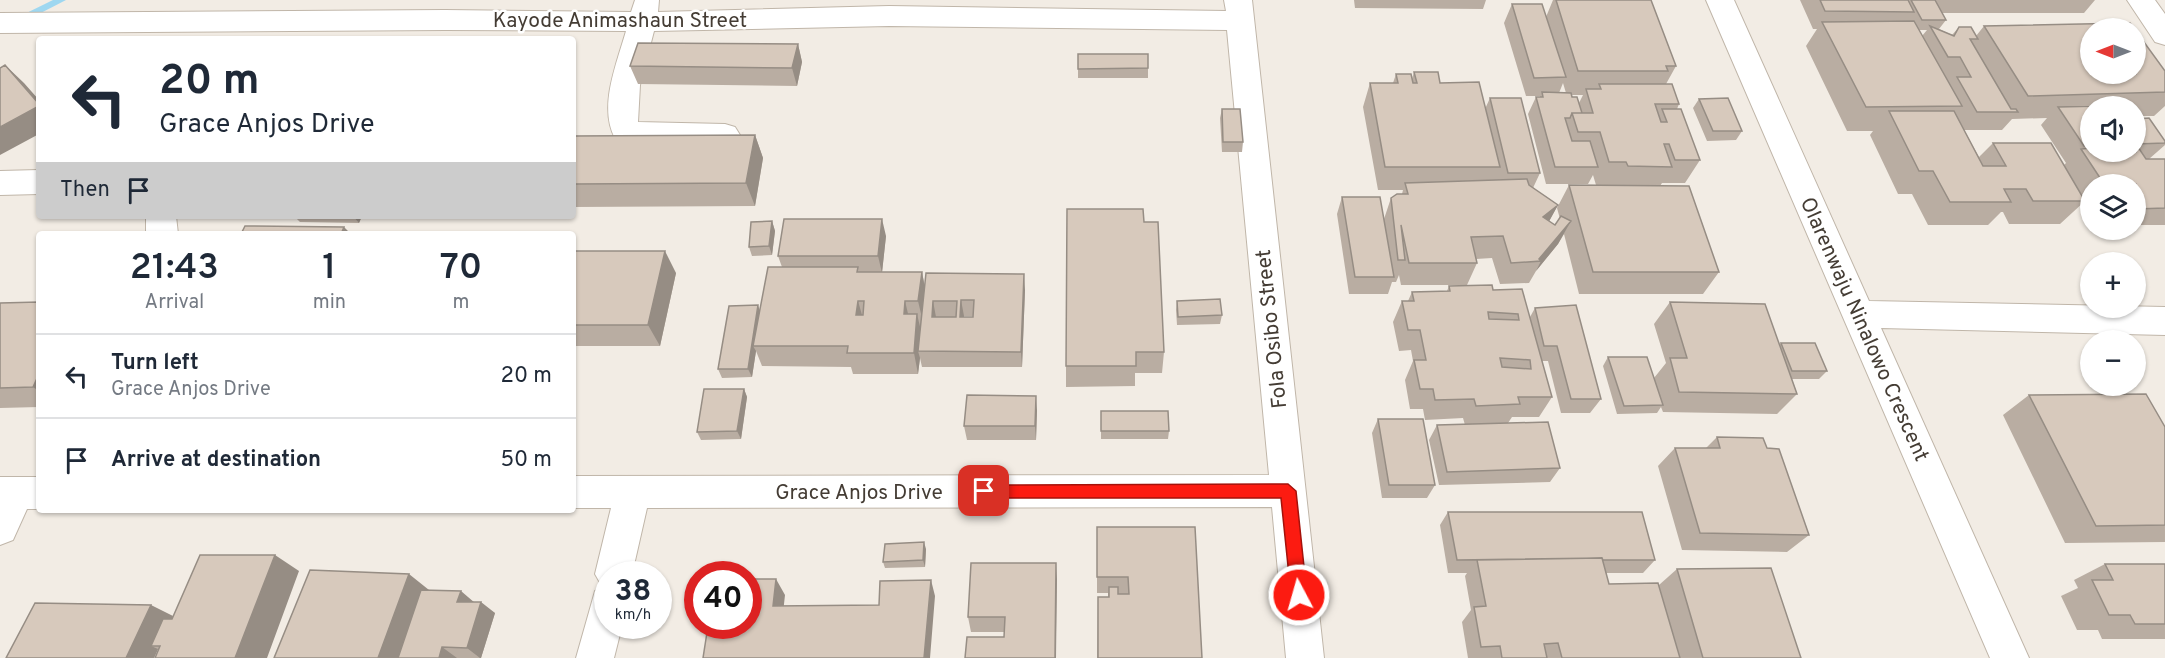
<!DOCTYPE html>
<meta charset="utf-8">
<style>
:root{--surface:#fff;--page:#f2f2f3;--text:#1f2937;--muted:#747a83;--line:#e0e1e3}
body{margin:0;font-family:Overpass,sans-serif;background:var(--page);color:var(--text);height:100vh;display:flex;flex-direction:column;font-size:22px;white-space:nowrap}
*{box-sizing:border-box;margin:0}
p{font-size:20px;color:var(--muted)}
.icon{flex:none;width:33px;height:33px;fill:none;stroke:currentColor;stroke-width:2;stroke-linecap:round;stroke-linejoin:round}
.map{position:relative;flex:1;overflow:hidden}
.sheet{position:absolute;left:36px;top:231px;width:540px;height:282px;display:flex;flex-direction:column;background:var(--surface);border-radius:6px;box-shadow:0 2px 4px #0004}
.sheet>*{flex:none}
.guide{position:absolute;left:36px;top:36px;width:540px;height:183px;border-radius:6px;box-shadow:0 2px 4px #0004;background:#fff;color:var(--text);overflow:hidden}
.needle{width:39px;rotate:270deg}
.controls{position:absolute;left:2080px;top:18px;display:grid;gap:12px}
.controls a{display:grid;place-items:center;width:66px;height:66px;border-radius:50%;background:var(--surface);box-shadow:0 2px 4px #0004;font-size:30px}
.speed{position:absolute;left:594px;top:561px;display:flex;gap:12px;font-size:30px;font-weight:700;text-align:center}
.speed>*{display:grid;place-content:center;width:78px;height:78px;border-radius:50%;background:var(--surface);box-shadow:0 2px 4px #0004;line-height:1}
.speed small{font-size:15px;font-weight:400}
.speed .limit{border:9px solid #d22;background:#fff;color:#111}
.pin{position:absolute;display:grid;place-items:center;width:51px;height:51px;color:#fff;margin:-26px;border-radius:12px;box-shadow:0 3px 9px #0006}
.me{position:absolute;width:66px;margin:-33px;rotate:354deg;stroke-linejoin:round;filter:drop-shadow(0 0 4px #0008)}
.turn{display:flex;align-items:center;gap:21px;height:126px;padding:0 24px;font-size:27px}
.turn .icon{width:78px;height:78px;stroke-width:2.5}
.turn b{display:block;font-size:42px;line-height:51px}
.then{display:flex;align-items:center;height:57px;padding:0 24px;background:#0003;gap:12px;font-size:22px}
.eta{display:flex;justify-content:space-evenly;align-items:center;height:102px;text-align:center}
.eta b{font-size:36px;font-weight:600;line-height:42px}
ul{padding:0;list-style:none}
li{display:flex;align-items:center;gap:18px;height:84px;padding:0 24px;border-top:2px solid var(--line)}
li div{flex:1}
li b{display:block;font-size:22px}
li em{font-style:normal}
.map>svg:first-child{display:block}
.lines{fill:none;stroke-linecap:round;stroke-linejoin:round}
.stream{fill:#9ed7f0;fill-rule:evenodd}
.minor-casing{stroke:#c0b6a9;stroke-width:2}
.minor{fill:#fff;fill-rule:evenodd}
.wall{fill:#b9ada2;fill-rule:evenodd}
.shaded-wall{fill:#968d84}
.building{fill:#d7c9bc;stroke:#968d84;stroke-width:1.5;fill-rule:evenodd}
.route{fill:#fc1b11;stroke:#a4120b;stroke-width:1.5}
.labels{text-anchor:middle;stroke-width:5;stroke-linejoin:round;paint-order:stroke}
.street-label{font-size:21px;fill:#443c34;stroke:#fff}
</style>
<div class="map">
<svg width="2165" height="658" viewBox="0 0 2165 658">
<rect width="100%" height="100%" fill="#f2ece4"/>
<g class="lines">
<path class="stream" d="M53,0H66L0,34V26Z"/>
<g class="minor-casing">
<path id="minor" d="M635,0H659L658,12L889,6L1226,11L1224,0H1252L1324,658H1286L1272,507L647,508L632,574H608V626H622L614,658H576L595,591L603,588L595,574L611,508H573V476L1269,475L1227,30L889,26L654,31L640,85L638,122L725,124L735,127L740,135L735,143L725,146L636,144L615,138C598,107 617,63 626,31L445,30L0,33V13L445,10L631,12Z
M1706,0H1734L1869,301L2165,307V335L1881,328L2029,658H1990Z
M2127,0H2155L2165,14V45L2155,42Z
M39,170V194L0,195V171Z
M146,216H176L178,234H146Z
M0,477H39V509H27L13,540L0,545Z"/>
</g>
<use href="#minor" class="minor"/>
</g>
<path class="wall" d="M1354,0H1486L1483,9L1355,8Z
M1553,0H1651L1676,66L1666,84L1679,104L1677,109L1700,160L1685,183H1662L1660,186L1719,272L1703,294H1579L1564,234L1558,244L1536,271L1529,283L1500,284L1492,258L1476,259L1477,263L1467,285H1401L1399,275L1396,282H1392L1388,294H1349L1337,214L1342,197L1384,219L1391,198L1402,194L1403,190H1378L1363,107L1370,83H1393L1396,74L1412,79L1414,72L1440,83L1485,109L1490,98L1540,173L1533,188L1558,205L1549,221L1555,225L1560,219L1557,208L1569,185H1596L1593,175L1588,184H1546L1528,114L1536,97H1540V96H1526L1504,23L1512,4L1546,17ZM1563,83L1566,93H1559ZM1571,95H1583L1579,103Z
M1800,0H2095L2084,13H1942L1946,20L1939,29L1952,35L1959,27L1976,36L1984,26L2165,71V106L2154,116H2136V106H2091V152H2136V119L2165,141V145L2149,159H2165V225H2136V184H2091V211L2085,201L2060,224H2009L2003,212H2001L1988,225H1928L1912,194H1898L1870,135L1873,131H1847L1806,46L1817,29H1813ZM1919,30H1927L1922,36ZM2047,118L2041,125L2066,163L2064,165L1993,143L1979,157L1964,130H2002L2012,119Z
M798,44L802,62L797,86L638,84L630,66Z
M1078,54L1148,68V78H1078Z
M1699,99L1742,131L1736,140L1707,141L1693,108Z
M1222,109L1243,142L1242,152H1222L1220,118Z
M755,135L763,158L755,206L573,207V136Z
M294,216H362L359,223L300,222Z
M378,216H466L465,218L381,219Z
M772,221L775,231L772,255L752,256L749,247Z
M1144,222L1164,352L1162,373H1135V386L1066,387V366Z
M886,236L882,272H922L925,287L1025,290L1022,367H922L920,358L918,374H853L851,367L762,366L756,351L752,377L722,378L718,369L760,311L782,267L778,256ZM964,316H973V317H963Z
M573,251L676,273L660,346H573Z
M1449,286L1493,290L1530,317L1535,308L1601,399L1590,413H1561L1548,361H1542L1552,397L1539,417H1512L1508,423L1560,468L1550,482L1439,485L1429,440L1437,425H1465L1463,418L1425,420L1423,409H1410L1405,380L1413,361L1411,350L1399,351L1393,322L1402,301H1408L1412,292L1447,291Z
M1177,301L1222,315L1220,324L1177,325L1176,310Z
M39,302V407L0,408V303Z
M1670,302L1779,345L1781,343L1827,371L1819,379H1792L1797,394L1777,414L1663,412L1661,407L1657,413L1617,414L1603,366L1608,357L1654,378L1666,363L1654,324Z
M744,389L747,397L741,439L701,440L697,432Z
M2029,395L2165,427V542L2065,543L2003,415Z
M1037,410L1036,440H967L964,426Z
M1101,411L1169,431L1168,439H1101Z
M1378,419L1435,485L1427,498H1382L1372,433Z
M1717,437L1809,535L1787,552L1682,550L1658,466L1675,448H1706Z
M1448,512L1655,560L1643,573H1606L1609,584L1659,585L1677,569L1801,658H1468L1462,622L1471,610L1465,576L1467,573H1448L1440,525Z
M1097,527L1202,658H1097L1098,597H1108V593H1097Z
M926,549L925,567L885,568L883,562Z
M2105,564H2165V639H2102L2098,630H2077L2061,596L2078,588L2074,580Z
M299,571L159,650L158,649L154,658H6L173,616L172,619Z
M1057,579L1004,637V632H971L968,617Z
M429,590L474,602L495,613L481,658H274Z"/>
<path class="shaded-wall" d="M798,44L802,62L797,86L792,68Z
M5,65L24,83L39,100V104Z
M39,106V134L0,155V127Z
M755,135L763,158L755,206L746,183Z
M1558,205L1546,227L1543,217Z
M353,216H362L359,223Z
M882,219L886,236L882,273L878,256Z
M772,221L775,231L772,255L769,246Z
M1571,221L1558,244L1536,271L1541,261L1539,259Z
M344,227L351,234H341Z
M665,251L676,273L660,346L648,325Z
M922,272L926,294L923,322L918,301Z
M1024,274L1025,290L1022,367L1021,352Z
M961,300L964,316L962,333L960,317Z
M858,301L864,322L856,315Z
M905,301L910,322L904,314Z
M933,301L936,317H932Z
M758,305L761,314L753,346L756,351L752,377L748,369Z
M917,314L922,335L918,351L920,358L918,374L914,353Z
M39,374V391L33,387Z
M744,389L747,397L741,439L737,431Z
M1036,396L1037,410L1036,440L1035,426Z
M924,542L926,549L925,567L923,560Z
M275,555L299,571L267,658H235Z
M1056,563L1057,579L1056,658H1055Z
M409,574L429,590L405,658H378Z
M776,579L785,595L782,622L773,606Z
M931,580L935,596L930,658H924Z
M461,591L475,603L457,602Z
M481,602L495,613L481,658H480L467,648Z
M151,605L173,616L159,646H151L158,649L154,658H126Z
M442,647L457,658H439Z"/>
<path class="building" d="M1556,0H1651L1676,66H1666L1668,71H1578Z
M1820,0H1908L1914,12L1825,11Z
M1911,0H1935L1946,20H1922Z
M1512,4H1542L1566,77L1534,78Z
M1914,21L1962,106L1866,107L1822,22Z
M2130,23L2134,28H2091V74H2136V31L2165,71V92L2028,96L1984,26Z
M1930,26L1954,36L1959,27H1971L1978,39H1970L2011,109H2016L2018,112H1977L1957,77H1971L1960,57H1948Z
M638,43L798,44L792,68L630,66Z
M1078,54H1148V68L1078,69Z
M5,65L39,104V106L0,127V68Z
M1414,72H1438L1440,83L1479,82L1500,167H1385L1370,83H1398L1396,74H1411L1413,83H1417Z
M1599,84H1672L1679,104H1655L1661,122H1667L1662,109H1681L1700,160H1675L1669,144H1664L1672,167L1628,166L1626,162H1609L1600,132H1578L1572,113H1593L1586,89H1601Z
M1542,92L1571,93L1572,97H1577L1582,113H1572L1570,118H1565L1572,141H1590L1598,167H1555L1536,97H1543Z
M1490,98H1521L1540,173H1508Z
M1728,98L1742,131H1713L1699,99Z
M2091,106V146H2084L2058,107L2103,106Z
M1222,109H1240L1243,142H1223Z
M1889,111H1954L1983,166H2006L1993,143H2051L2085,201H2033L2026,189H2004L2011,202H1950L1933,171H1919Z
M2149,118L2165,141V143L2136,144V119Z
M755,135L746,183L573,184V136Z
M2136,147H2138L2146,159H2165V208L2136,209V184H2104L2081,149L2091,148V152H2136Z
M1527,179L1529,185L1558,205L1543,217L1555,225L1561,216L1571,221L1539,259L1541,261L1511,263L1503,236L1471,237L1477,263H1409L1401,225L1405,260H1398L1391,198L1397,194H1408L1405,183Z
M1569,185L1689,186L1719,272H1593Z
M1342,197H1380L1394,277H1355Z
M1067,209H1143L1144,222H1158L1164,352H1136V366H1066Z
M784,219H882L878,256H778Z
M772,221L769,246L749,247L751,222Z
M245,226L344,227L341,234H241Z
M573,251H665L648,325H573Z
M768,267H858L857,272H922L918,301H905L904,314H917L914,353H847L848,346H753ZM858,301H864L863,315H856Z
M926,273L1024,274L1021,352L918,351ZM961,300H974L973,317H960ZM933,301H957L956,317H932Z
M1492,285L1493,290L1522,289L1552,397H1518L1520,404L1476,406L1474,399L1435,400L1433,389H1420L1414,360H1426L1420,330H1408L1402,301H1414L1412,292L1450,291L1449,286ZM1488,312L1518,314L1519,320L1489,319ZM1500,358L1530,360L1531,369L1502,367Z
M1220,299L1222,315L1178,317L1177,301Z
M39,302V374L33,387L0,388V303Z
M1670,302L1765,304L1797,394L1679,392L1670,358H1687Z
M758,305L748,369H718L729,306Z
M1576,305L1601,399H1571L1557,346H1544L1535,308Z
M1781,343H1815L1827,371H1792Z
M1608,357H1647L1663,405L1624,406Z
M704,389H744L737,431L697,432Z
M2146,394L2165,427V525L2096,526L2029,395Z
M967,395L1036,396L1035,426H964Z
M1101,411H1168L1169,431H1101Z
M1378,419H1423L1435,485H1389Z
M1548,422L1560,468L1447,472L1437,425Z
M1717,437L1763,438L1767,448L1779,449L1809,535L1700,533L1675,448H1720Z
M1448,512H1642L1655,560H1603L1602,558L1457,560Z
M1097,527H1195L1202,658H1098V597H1109V587H1118V594H1129L1128,577H1097Z
M924,542L923,560L883,562L885,544Z
M200,555H275L235,658H155L160,646H151L163,619H172Z
M1602,558L1609,584L1658,583L1680,658H1562L1558,643L1544,644L1547,658H1502L1500,646L1481,647L1474,607L1486,606L1477,560Z
M971,563H1056L1055,658H965L967,637H1004L1005,617H968Z
M2105,564H2165V624H2135L2130,615H2109L2092,580H2113Z
M1771,568L1801,658H1703L1677,569Z
M310,570L409,574L378,658H274Z
M748,579H776L773,606L879,605L880,581L931,580L924,658H703L708,626H748Z
M421,590L461,591L457,602H481L467,648L442,647L439,658H398Z
M35,603L151,605L126,658H6Z"/>
<path class="route" d="M1288,484L1296,491L1307,595L1304,601L1299,603L1293,601L1291,595L1281,498H984L976,491L984,485Z"/>
<g class="labels">
<g class="street-label">
<text x="620" y="27">Kayode Animashaun Street</text>
<text transform="translate(1271 329) rotate(-96)" y="7">Fola Osibo Street</text>
<text transform="translate(1865 329) rotate(66)" y="7">Olarenwaju Ninalowo Crescent</text>
<text x="859" y="499">Grace Anjos Drive</text>
</g>
</g>
</svg>
<div class="controls">
<a><svg class="needle" viewBox="-14 -14 28 28"><path d="M0-13l5 13h-10z" fill="#e53935"/><path d="M0 13l5-13h-10z" fill="#747a83"/></svg></a>
<a><svg class="icon" aria-label="sound" viewBox="0 0 24 24"><path d="M4 9h4l5-4v14l-5-4H4zM17 9q2 3 0 6"/></svg></a>
<a><svg class="icon" aria-label="layers" viewBox="0 0 24 24"><path d="M12 4l9 5-9 5-9-5zM3 14l9 5 9-5"/></svg></a>
<a>+</a>
<a>−</a>
</div>
<div class="speed"><div>38<small>km/h</small></div><div class="limit">40</div></div>
<div class="pin" style="left:984px;top:491px;background:#d93025"><svg class="icon" aria-label="arrive" viewBox="0 0 24 24"><path d="M6 21V4h12l-3 4 3 4H6"/></svg></div>
<svg class="me" style="left:1299px;top:595px" viewBox="-20 -20 40 40"><circle r="17" fill="#fc1b11" stroke="#fff" stroke-width="3"/><path d="M0-11L8 9 0 5-8 9z" fill="#fff"/></svg>
<div class="guide">
<div class="turn"><svg class="icon" aria-label="left" viewBox="0 0 24 24"><path d="M17 20v-9H6M10 6l-5 5 5 5"/></svg><div><b>20 m</b>Grace Anjos Drive</div></div>
<div class="then">Then<svg class="icon" aria-label="arrive" viewBox="0 0 24 24"><path d="M6 21V4h12l-3 4 3 4H6"/></svg></div>
</div>
<section class="sheet">
<div class="eta">
<div><b>21:43</b><p>Arrival</p></div>
<div><b>1</b><p>min</p></div>
<div><b>70</b><p>m</p></div>
</div>
<ul>
<li><svg class="icon" aria-label="left" viewBox="0 0 24 24"><path d="M17 20v-9H6M10 6l-5 5 5 5"/></svg><div><b>Turn left</b><p>Grace Anjos Drive</p></div><em>20 m</em></li>
<li><svg class="icon" aria-label="arrive" viewBox="0 0 24 24"><path d="M6 21V4h12l-3 4 3 4H6"/></svg><div><b>Arrive at destination</b></div><em>50 m</em></li>
</ul>
</section>
</div>
